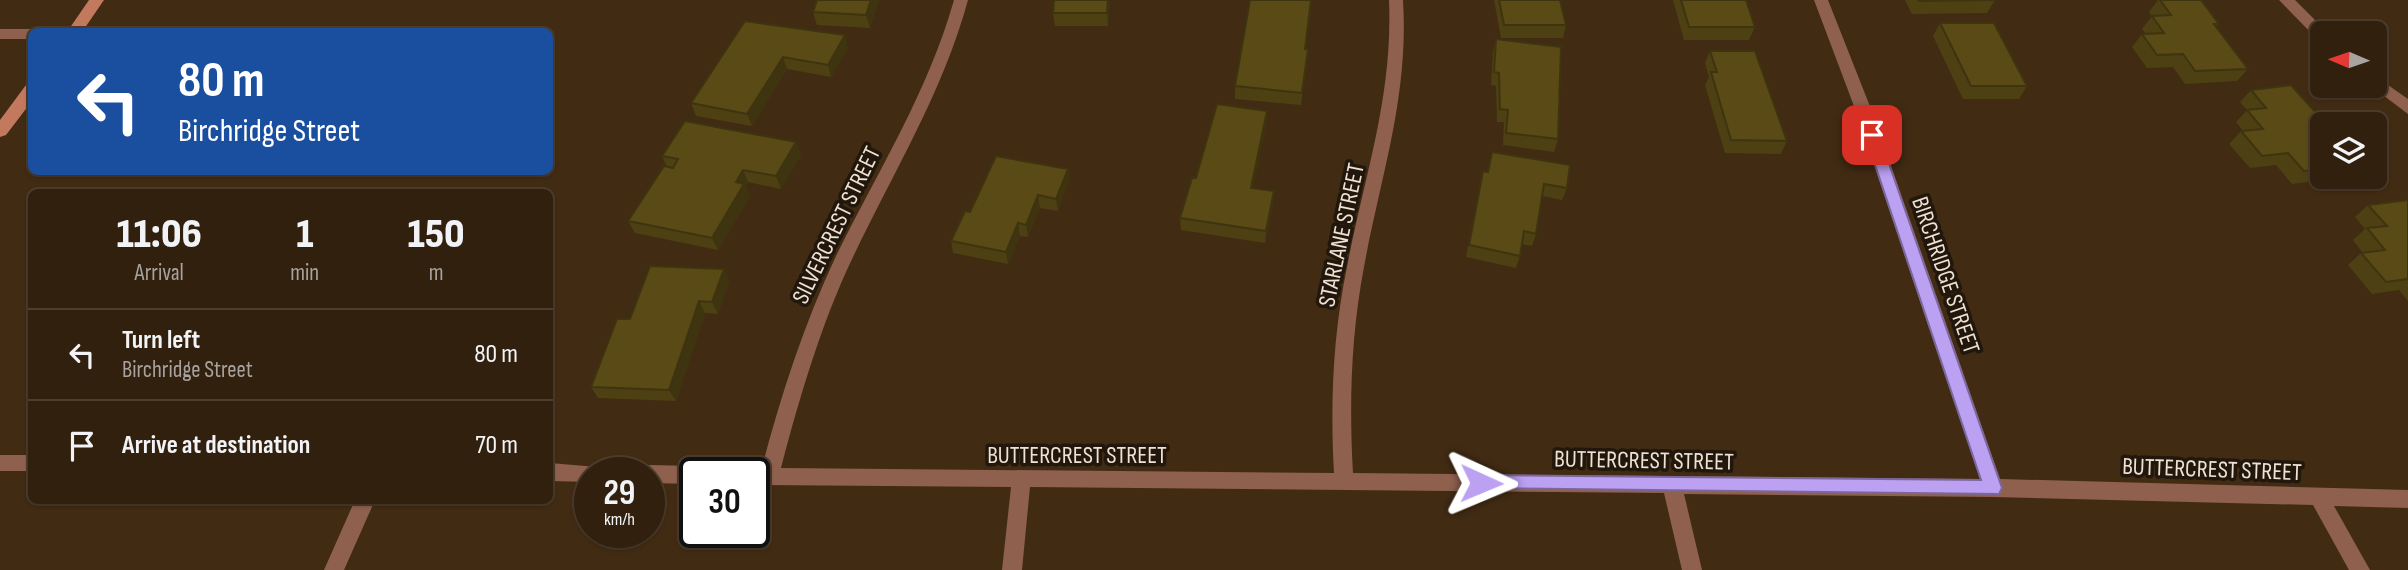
<!DOCTYPE html>
<style>
:root{--surface:#32200e;--page:#3a2817;--text:#f1f3f6;--muted:#a8a39e;--line:#4d3e2e}
body{margin:0;font-family:"Sofia Sans Condensed",sans-serif;background:var(--page);color:var(--text);height:100vh;display:flex;flex-direction:column;font-size:26px;white-space:nowrap}
*{box-sizing:border-box;margin:0}
p{font-size:23px;color:var(--muted)}
.icon{flex:none;width:38px;height:38px;fill:none;stroke:currentColor;stroke-width:2;stroke-linecap:round;stroke-linejoin:round}
.map{position:relative;flex:1;overflow:hidden}
.side{position:absolute;left:28px;top:189px;width:525px;height:315px;display:flex;flex-direction:column;background:var(--surface);border-radius:10px;box-shadow:0 2px 5px #0004,0 0 0 2px var(--line)}
.side>*{flex:none}
.hud{position:absolute;left:28px;top:28px;width:525px;height:147px;border-radius:10px;box-shadow:0 2px 5px #0004,0 0 0 2px var(--line);background:#1a4fa0;color:#fff;overflow:hidden}
.needle{width:46px;rotate:272deg}
.controls{position:absolute;left:2310px;top:21px;display:grid;gap:14px}
.controls a{display:grid;place-items:center;width:77px;height:77px;border-radius:10px;background:var(--surface);box-shadow:0 2px 5px #0004,0 0 0 2px var(--line);font-size:35px}
.speed{position:absolute;left:574px;top:457px;display:flex;gap:14px;font-size:35px;font-weight:700;text-align:center}
.speed>*{display:grid;place-content:center;width:91px;height:91px;border-radius:50%;background:var(--surface);box-shadow:0 2px 5px #0004,0 0 0 2px var(--line);line-height:1}
.speed small{font-size:18px;font-weight:400}
.speed .limit{border:4px solid #111;border-radius:10px;background:#fff;color:#111}
.pin{position:absolute;display:grid;place-items:center;width:60px;height:60px;color:#fff;margin:-30px;border-radius:14px;box-shadow:0 4px 10px #0006}
.me{position:absolute;width:77px;margin:-38px;rotate:91deg;stroke-linejoin:round;filter:drop-shadow(0 0 5px #0008)}
.turn{display:flex;align-items:center;gap:24px;height:147px;padding:0 35px;font-size:32px}
.turn .icon{width:91px;height:91px;stroke-width:2.5}
.turn b{display:block;font-size:49px;line-height:60px}
.eta{display:flex;justify-content:space-evenly;align-items:center;height:119px;text-align:center}
.eta b{font-size:42px;font-weight:800;line-height:49px}
ul{padding:0;list-style:none}
li{display:flex;align-items:center;gap:21px;height:91px;padding:0 35px;border-top:2px solid var(--line)}
li div{flex:1}
li b{display:block;font-size:26px}
li em{font-style:normal}
.map>svg:first-child{display:block}
.lines{fill:none;stroke-linecap:round;stroke-linejoin:round}
.street{fill:#8f604e;fill-rule:evenodd}
.secondary{fill:#c3795d;fill-rule:evenodd}
.wall{fill:#4d4013}
.shaded-wall{fill:#3e340f}
.building{fill:#594a16;stroke:#3e340f;stroke-width:2}
.route{fill:#bca0f2;stroke:#7a689d;stroke-width:2}
.labels{text-anchor:middle;stroke-width:7;stroke-linejoin:round;paint-order:stroke}
.street-label{font-size:24px;fill:#f0e2d3;stroke:#21170c}
</style>
<div class="map">
<svg width="2408" height="570" viewBox="0 0 2408 570">
<rect width="100%" height="100%" fill="#422b13"/>
<g class="lines">
<path class="street" d="M954,0H968C943,92 894,171 853,257C821,324 800,396 781,468L1334,473C1330,404 1333,334 1347,267C1365,173 1393,97 1389,0H1403C1409,97 1381,174 1364,267C1351,335 1349,404 1353,473L1980,479L1857,114L1814,0H1828L1873,114L2000,479L2408,490V508L2334,506L2370,570H2349L2313,505L1993,497L1684,494L1702,570H1682L1664,493L1030,487L1022,570H1002L1011,487L754,485V472H746L754,467H762C781,395 804,324 836,256C878,171 928,92 954,0Z
M2279,0H2295L2328,33H2322V40L2317,39Z
M0,29H32L38,32H32V39H0Z
M2375,76L2408,99V114L2371,86H2375Z
M0,455H32V471H0Z
M550,463L597,467L599,472H590V482L550,481Z
M649,465L695,466L704,472H695V484L649,483V472H640L642,468Z
M355,500H375L344,570H324Z"/>
<path class="secondary" d="M89,0H104L82,32H67Z
M32,84V101L6,135L0,137V120L26,85Z"/>
</g>
<path class="wall" d="M817,0H879L870,28L817,25L813,12Z
M1110,0L1108,26H1055L1053,13Z
M1494,0H1560L1566,25L1563,38H1501Z
M1673,0H1746L1755,27L1749,40H1684Z
M1905,0H1995L1987,13L1912,14Z
M2158,0H2201L2219,24L2217,27L2248,69L2237,81L2185,84L2173,67L2147,68L2132,47L2142,34H2146L2142,29L2152,16L2149,12Z
M1311,10L1305,49L1307,62L1301,105L1235,99V86Z
M745,21L848,48L831,77L787,69L752,126L696,116L691,103Z
M1940,23L2027,86L2019,99H1963L1933,36Z
M1496,39L1558,139L1554,152L1503,145L1504,122H1497L1496,86L1491,85L1493,52Z
M1710,51L1787,141L1781,154L1725,153L1705,85L1709,77L1705,63Z
M2251,90L2318,115L2315,118L2322,126V177H2345L2292,184L2276,165L2250,168L2229,144L2241,131H2243L2236,122L2247,110L2240,102Z
M1267,111L1266,124L1253,188L1273,204L1265,243L1181,230L1180,218L1196,178Z
M796,142L801,155L781,189L748,182L746,186L750,196L718,250L635,233L628,221L667,167L662,156Z
M1492,152L1567,188L1562,200L1542,196L1536,234L1532,246L1522,244L1520,256L1516,268L1466,257L1480,183L1483,171L1487,172Z
M1068,169L1069,181L1058,211L1040,208L1028,237L1020,236L1008,264L953,253L951,241L970,212Z
M2408,200V301L2399,290L2372,294L2348,265L2361,253H2363L2353,240L2365,229L2355,217L2368,205Z
M724,269L729,281L718,314L705,313L676,401L598,398L591,387L630,319Z"/>
<path class="shaded-wall" d="M871,0H879L870,28L866,15Z
M1108,0H1110L1108,26L1107,13Z
M845,35L848,48L831,77L828,65Z
M783,57L787,69L752,126L747,114Z
M1267,111L1266,124L1251,200V188Z
M796,142L801,155L781,189L776,176Z
M1068,169L1069,181L1058,211L1056,199Z
M743,170L748,182L746,186L750,196L718,250L712,238L736,182Z
M1274,191L1273,204L1265,243L1266,231Z
M1038,195L1040,208L1028,237L1026,225Z
M1018,223L1020,236L1008,264L1006,252Z
M724,269L729,281L718,314L712,302Z
M699,301L705,313L676,401L669,390Z"/>
<path class="building" d="M817,0H871L866,15L813,12Z
M1054,0H1108L1107,13H1053Z
M1250,0H1311L1305,49H1308L1302,93L1235,86Z
M1499,0H1560L1566,25H1504Z
M1681,0H1746L1755,27H1689Z
M1918,0H1995L1919,1Z
M2160,0H2201L2219,24H2214L2248,69L2195,71L2183,54L2157,55L2142,34L2164,33L2152,16L2171,15Z
M745,21L845,35L828,65L783,57L747,114L691,103Z
M1940,23H1994L2027,86H1971Z
M1496,39L1561,47L1558,139L1506,133L1508,110L1500,109L1499,73L1494,72Z
M1710,51H1755L1787,141L1731,140L1711,72H1717Z
M2291,85L2318,115H2313L2322,126V169L2304,171L2288,153L2262,156L2241,131L2263,129L2247,110L2266,108L2251,90Z
M1217,104L1267,111L1251,188L1274,191L1266,231L1180,218L1192,178H1196Z
M685,121L796,142L776,176L743,170L736,182L744,184L712,238L628,221L664,166L673,168L678,159L662,156Z
M1492,152L1570,165L1567,188L1544,184L1536,234L1524,231L1520,256L1469,245L1483,171L1488,172Z
M996,156L1068,169L1056,199L1038,195L1026,225L1018,223L1006,252L951,241L965,211L970,212Z
M2408,200V279L2386,282L2361,253L2385,250L2367,228L2387,226L2368,205Z
M650,266L724,269L712,302L699,301L669,390L591,387L617,319H630Z"/>
<path class="route" d="M1872,129L1879,135L2002,488L1999,494L1474,488L1472,483L1481,475L1981,480L1865,135Z"/>
<g class="labels">
<g class="street-label">
<text transform="translate(836 225) rotate(-64)" y="8">SILVERCREST STREET</text>
<text transform="translate(1341 235) rotate(-78)" y="8">STARLANE STREET</text>
<text transform="translate(1946 275) rotate(71)" y="8">BIRCHRIDGE STREET</text>
<text x="1077" y="463">BUTTERCREST STREET</text>
<text transform="translate(1644 460) rotate(1)" y="8">BUTTERCREST STREET</text>
<text transform="translate(2212 469) rotate(2)" y="8">BUTTERCREST STREET</text>
</g>
</g>
</svg>
<div class="controls">
<a><svg class="needle" viewBox="-14 -14 28 28"><path d="M0-13l5 13h-10z" fill="#e53935"/><path d="M0 13l5-13h-10z" fill="#a8a39e"/></svg></a>
<a><svg class="icon" aria-label="layers" viewBox="0 0 24 24"><path d="M12 4l9 5-9 5-9-5zM3 14l9 5 9-5"/></svg></a>
</div>
<div class="speed"><div>29<small>km/h</small></div><div class="limit">30</div></div>
<div class="pin" style="left:1872px;top:135px;background:#d93025"><svg class="icon" aria-label="arrive" viewBox="0 0 24 24"><path d="M6 21V4h12l-3 4 3 4H6"/></svg></div>
<svg class="me" style="left:1481px;top:483px" viewBox="-20 -20 40 40"><path d="M0-17L14 15 0 8-14 15z" fill="#bca0f2" stroke="#fff" stroke-width="4"/></svg>
<div class="hud">
<div class="turn"><svg class="icon" aria-label="left" viewBox="0 0 24 24"><path d="M17 20v-9H6M10 6l-5 5 5 5"/></svg><div><b>80 m</b>Birchridge Street</div></div>
</div>
<section class="side">
<div class="eta">
<div><b>11:06</b><p>Arrival</p></div>
<div><b>1</b><p>min</p></div>
<div><b>150</b><p>m</p></div>
</div>
<ul>
<li><svg class="icon" aria-label="left" viewBox="0 0 24 24"><path d="M17 20v-9H6M10 6l-5 5 5 5"/></svg><div><b>Turn left</b><p>Birchridge Street</p></div><em>80 m</em></li>
<li><svg class="icon" aria-label="arrive" viewBox="0 0 24 24"><path d="M6 21V4h12l-3 4 3 4H6"/></svg><div><b>Arrive at destination</b></div><em>70 m</em></li>
</ul>
</section>
</div>
